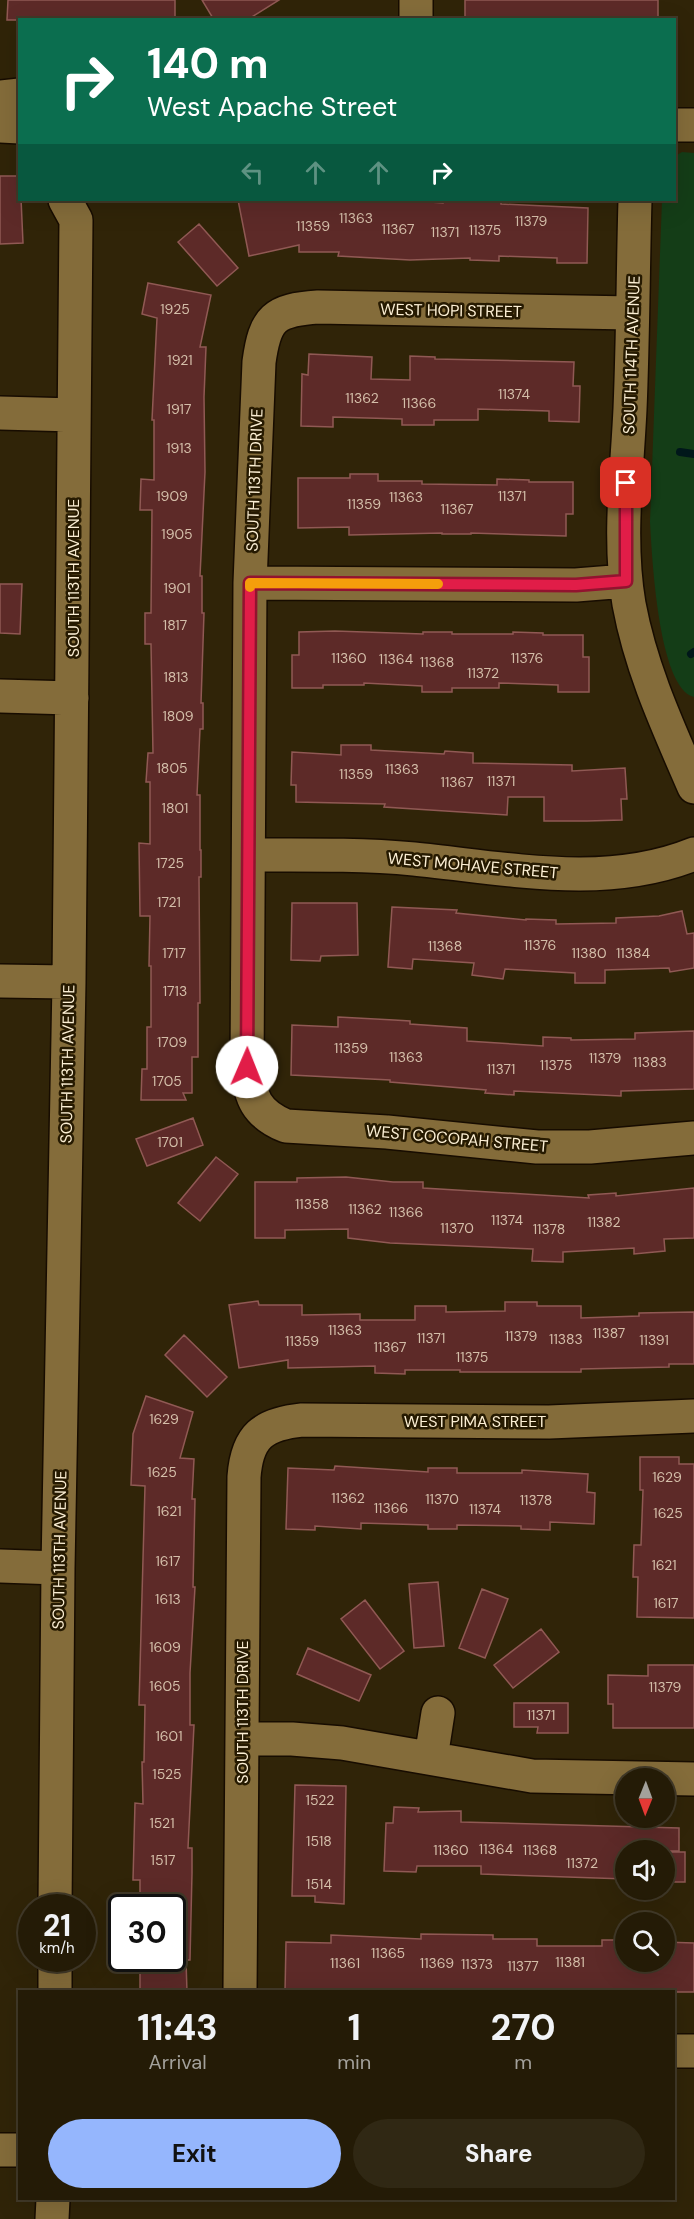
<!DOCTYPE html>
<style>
:root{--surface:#241b06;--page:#302814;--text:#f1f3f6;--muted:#a3a19b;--line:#413928;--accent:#95b6fd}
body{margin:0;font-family:"DM Sans",sans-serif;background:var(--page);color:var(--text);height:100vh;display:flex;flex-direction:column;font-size:22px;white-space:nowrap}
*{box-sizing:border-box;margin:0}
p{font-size:20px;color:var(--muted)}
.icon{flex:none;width:33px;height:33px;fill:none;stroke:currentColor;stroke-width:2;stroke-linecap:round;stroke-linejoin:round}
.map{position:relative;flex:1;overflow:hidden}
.side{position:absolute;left:18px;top:1990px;width:657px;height:210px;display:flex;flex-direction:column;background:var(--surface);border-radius:0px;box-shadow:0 6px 24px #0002,0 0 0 2px var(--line)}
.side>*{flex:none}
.banner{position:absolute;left:18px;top:18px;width:658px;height:183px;border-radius:0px;box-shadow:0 6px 24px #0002,0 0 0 2px var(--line);background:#0b6e4f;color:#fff;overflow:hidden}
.needle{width:39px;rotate:181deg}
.buttons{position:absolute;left:615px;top:1768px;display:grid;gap:12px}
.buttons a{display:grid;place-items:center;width:60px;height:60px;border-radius:50%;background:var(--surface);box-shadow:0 6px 24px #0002,0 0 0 2px var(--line);font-size:30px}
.speed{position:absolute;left:18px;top:1894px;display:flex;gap:12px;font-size:30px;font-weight:700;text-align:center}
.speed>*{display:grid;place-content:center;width:78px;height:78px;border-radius:50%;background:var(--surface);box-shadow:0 6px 24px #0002,0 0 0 2px var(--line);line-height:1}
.speed small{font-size:15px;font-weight:400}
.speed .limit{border:3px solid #111;border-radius:9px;background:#fff;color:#111}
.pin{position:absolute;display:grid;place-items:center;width:51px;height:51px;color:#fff;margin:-26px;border-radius:12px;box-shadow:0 3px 9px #0006}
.me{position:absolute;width:66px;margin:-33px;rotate:1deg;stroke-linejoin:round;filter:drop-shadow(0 0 4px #0008)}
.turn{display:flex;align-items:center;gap:21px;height:126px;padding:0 30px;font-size:27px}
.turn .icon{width:78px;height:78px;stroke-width:2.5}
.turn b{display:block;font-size:42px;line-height:51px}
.lanes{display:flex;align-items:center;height:57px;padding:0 30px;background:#0003;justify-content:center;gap:30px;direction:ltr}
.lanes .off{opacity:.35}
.eta{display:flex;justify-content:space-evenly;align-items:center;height:102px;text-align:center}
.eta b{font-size:36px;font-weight:700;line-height:42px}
.button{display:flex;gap:12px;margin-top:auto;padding:12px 30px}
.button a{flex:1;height:69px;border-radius:36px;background:var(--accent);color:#111;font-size:24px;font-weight:700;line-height:69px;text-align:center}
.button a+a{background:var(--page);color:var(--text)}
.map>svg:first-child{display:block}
.green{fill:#143d17}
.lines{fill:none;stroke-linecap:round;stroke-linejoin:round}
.stream{stroke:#00171a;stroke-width:8}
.building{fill:#5d2a28;stroke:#905954;stroke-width:1.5}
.minor-casing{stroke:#170c00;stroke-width:36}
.minor{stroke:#846c3a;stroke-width:33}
.route-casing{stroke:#92132f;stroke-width:15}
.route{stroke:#e11d48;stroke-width:10}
.slow{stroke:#f59e0b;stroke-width:10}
.labels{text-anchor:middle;stroke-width:5;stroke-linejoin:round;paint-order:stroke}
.number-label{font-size:14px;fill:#d4bea9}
.street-label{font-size:16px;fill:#fcefd4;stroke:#261a01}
</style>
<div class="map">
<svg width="694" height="2219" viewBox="0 0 694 2219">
<rect width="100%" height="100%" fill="#302408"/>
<path class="green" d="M682,152L694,153V697C658,688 652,555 650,522L662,200H675V156Z"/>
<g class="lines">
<path class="stream" d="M680,452L694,454
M691,654L694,652"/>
</g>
<path class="building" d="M8,0H175V20H7Z
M202,0H279L247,20H214Z
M465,0H658V20H465Z
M0,176H20L23,243L0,244Z
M238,200H328L386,202V200H402L443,203V200H501V204L588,208L587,263H557V258L499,256V261L470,260V258L410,260L338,256L339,252H299V245L249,256Z
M199,224L238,268L217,286L178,242Z
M148,283L211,295L200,347H206L204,397L205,472L200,576H202V613H204L201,703H203V729H200L197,795H200V850H201V877H199L200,1003H198V1057H192V1093H183L186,1100H141L142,1069H147V1027H151V966H149L150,916H140L139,843L150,844V782H146L148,753H153L151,644H145V613H151L152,510H140L141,479L154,480V420H152L157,318L142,314Z
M309,354L372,357L371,379L410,380V356L435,357V359L574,362L573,386H580L579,422L549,421V411L478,409V420H434V425H402V419L333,417V427L301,426L302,374L308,375Z
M350,474H378V481H422V484L497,485V479L529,480V482H573V514H566V536L471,533V534H442V533L349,535V527L298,528V478H350Z
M0,584H22L20,634L0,633Z
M335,631L423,634V632H452V634H513V632L543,633V635H583V657H589V692H558V685L499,683V688H452V692H422V686L364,683V685H323V688H292V655H299V632Z
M341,745H371V750L444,754L445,751L473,753V763L572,765V771L625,768L627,799H621L622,820L587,821H544V797H508L507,815L384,807L385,804L296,802V785H291L292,752L341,755Z
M292,903H357L358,955L321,956L320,961L291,960Z
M392,907L457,910L456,913L526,920V919L556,920V924L616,923V918L659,916L682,911L687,934L694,933V968L670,972L669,968L605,970V983H575V973L505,969L503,979L472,975L474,963L413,959L412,969L388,967Z
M338,1017L394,1020L410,1021V1024L467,1028V1041L543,1046V1037L571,1038V1040L635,1039V1033L694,1031V1089L621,1091V1096L514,1091V1095L485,1093L486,1090L390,1082V1080L291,1075L292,1025L338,1027Z
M193,1118L203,1145L147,1166L136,1139Z
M216,1157L238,1174L200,1221L178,1203Z
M346,1177L393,1182H423V1188L589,1198L588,1195L616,1193V1196L694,1188V1238L664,1239L665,1251L634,1254V1248L563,1252V1262L532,1261L533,1249L390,1243L348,1238V1229L285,1230V1238H255V1182H297V1178Z
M258,1301L259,1305H302V1315L360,1314V1320H415V1306H446V1312L505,1311V1302H537V1306H581V1318L639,1316V1313L694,1312V1364H669V1367L581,1369V1372H460V1370H405V1374L375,1373V1366L288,1368V1360L239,1368L229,1305Z
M184,1335L227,1377L207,1397L165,1355Z
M146,1396L193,1412L180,1458L194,1459L192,1499H195L193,1587H195L190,1673V1725H194L188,1848H192V1873L190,1960H186L187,1992H140V1959H172V1908H140V1880H133L135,1803L143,1804L142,1762H144L145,1705H139L145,1486L131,1485L133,1434Z
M640,1457H679V1464H694V1618L637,1617L638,1577H633L634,1545H641L643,1490H640Z
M335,1466L428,1472V1468H457V1473H522V1470L588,1474L587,1492L595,1493L594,1524L550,1522V1530L521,1529V1526L457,1525V1529H428V1525L361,1523V1529L315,1526V1530L286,1529L288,1468L334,1470Z
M438,1582L444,1646L414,1648L409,1584Z
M482,1589L508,1599L485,1658L459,1648Z
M365,1600L404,1651L380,1669L341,1619Z
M541,1629L559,1652L513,1688L494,1665Z
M308,1648L371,1675L359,1701L297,1674Z
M648,1665H694V1728H613V1704H608V1675L648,1676Z
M514,1703H568V1733H537L538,1727H514Z
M295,1785L346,1786L344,1904L315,1902V1896H292Z
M394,1807L419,1808L418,1812L461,1811V1822L679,1828V1851H626V1879L481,1874V1866H417L416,1872L384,1871L386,1823H393Z
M664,1852H685V1882H664Z
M421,1934L493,1935V1939H537V1946H602V1940H626V1962H664V1942L694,1943V1992H285L286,1942L331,1943V1935L421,1939Z"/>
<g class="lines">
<g class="minor-casing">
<path id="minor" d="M416,20V0
M0,97L20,95
M675,125H694
M0,126L20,127
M635,200C633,269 633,339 630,409C627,473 618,540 629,604C641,669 668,727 694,787
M632,313L318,307C274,310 265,318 259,362L250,583L247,1067C250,1097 256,1114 286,1126L387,1132L537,1147H590L694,1138
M0,413L74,415
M250,583L576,585L626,581
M0,696L72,698
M249,855C304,855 359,854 414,859C506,868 605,890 694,854
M0,981L69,982
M0,1566L58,1568
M242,1739H292L342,1743L532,1776L694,1779
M431,1758L438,1713
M55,1908L58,1568L69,982L76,220L65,200
M55,1992V1959
M240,1992L244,1477C247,1436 263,1424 302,1420L549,1422L694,1416
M674,2051H694
M0,2150H20
M52,2219L53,2199"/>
</g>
<use href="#minor" class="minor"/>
</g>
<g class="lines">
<g class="route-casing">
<path id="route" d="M247,1067L250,583L576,585L626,581V483"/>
</g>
<use href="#route" class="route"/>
<path class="slow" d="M250,587V583L438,584"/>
</g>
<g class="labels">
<g class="number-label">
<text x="356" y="223">11363</text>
<text x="531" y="226">11379</text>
<text x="313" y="231">11359</text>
<text x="398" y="234">11367</text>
<text x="485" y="235">11375</text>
<text x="445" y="237">11371</text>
<text x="175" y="314">1925</text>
<text x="180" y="365">1921</text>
<text x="514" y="399">11374</text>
<text x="362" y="403">11362</text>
<text x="419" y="408">11366</text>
<text x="179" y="414">1917</text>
<text x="179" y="453">1913</text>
<text x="172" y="501">1909</text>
<text x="512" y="501">11371</text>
<text x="406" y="502">11363</text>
<text x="364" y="509">11359</text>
<text x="457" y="514">11367</text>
<text x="177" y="539">1905</text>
<text x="177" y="593">1901</text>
<text x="175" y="630">1817</text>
<text x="349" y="663">11360</text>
<text x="527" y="663">11376</text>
<text x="396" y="664">11364</text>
<text x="437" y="667">11368</text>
<text x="483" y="678">11372</text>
<text x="176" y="682">1813</text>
<text x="178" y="721">1809</text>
<text x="172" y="773">1805</text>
<text x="402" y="774">11363</text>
<text x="356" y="779">11359</text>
<text x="501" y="786">11371</text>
<text x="457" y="787">11367</text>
<text x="175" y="813">1801</text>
<text x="170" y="868">1725</text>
<text x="169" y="907">1721</text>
<text x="540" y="950">11376</text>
<text x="445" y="951">11368</text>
<text x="174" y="958">1717</text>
<text x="589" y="958">11380</text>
<text x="633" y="958">11384</text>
<text x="175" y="996">1713</text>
<text x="172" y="1047">1709</text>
<text x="351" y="1053">11359</text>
<text x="406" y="1062">11363</text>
<text x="605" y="1063">11379</text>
<text x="650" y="1067">11383</text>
<text x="556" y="1070">11375</text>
<text x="501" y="1074">11371</text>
<text x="167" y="1086">1705</text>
<text x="170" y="1147">1701</text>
<text x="312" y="1209">11358</text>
<text x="365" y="1214">11362</text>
<text x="406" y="1217">11366</text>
<text x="507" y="1225">11374</text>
<text x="604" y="1227">11382</text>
<text x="457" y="1233">11370</text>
<text x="549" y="1234">11378</text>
<text x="345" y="1335">11363</text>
<text x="609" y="1338">11387</text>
<text x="521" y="1341">11379</text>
<text x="431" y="1343">11371</text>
<text x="566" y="1344">11383</text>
<text x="654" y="1345">11391</text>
<text x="302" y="1346">11359</text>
<text x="390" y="1352">11367</text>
<text x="472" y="1362">11375</text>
<text x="164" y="1424">1629</text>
<text x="162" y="1477">1625</text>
<text x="667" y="1482">1629</text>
<text x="348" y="1503">11362</text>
<text x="442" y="1504">11370</text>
<text x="536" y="1505">11378</text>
<text x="391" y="1513">11366</text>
<text x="485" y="1514">11374</text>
<text x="169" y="1516">1621</text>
<text x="668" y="1518">1625</text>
<text x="168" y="1566">1617</text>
<text x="664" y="1570">1621</text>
<text x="168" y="1604">1613</text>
<text x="666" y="1608">1617</text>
<text x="165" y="1652">1609</text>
<text x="165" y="1691">1605</text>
<text x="665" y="1692">11379</text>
<text x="541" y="1720">11371</text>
<text x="169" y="1741">1601</text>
<text x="167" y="1779">1525</text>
<text x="320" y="1805">1522</text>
<text x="162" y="1828">1521</text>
<text x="319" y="1846">1518</text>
<text x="496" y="1854">11364</text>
<text x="451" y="1855">11360</text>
<text x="540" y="1855">11368</text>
<text x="163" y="1865">1517</text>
<text x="582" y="1868">11372</text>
<text x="319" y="1889">1514</text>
<text x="388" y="1958">11365</text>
<text x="570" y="1967">11381</text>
<text x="345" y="1968">11361</text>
<text x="437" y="1968">11369</text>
<text x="477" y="1969">11373</text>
<text x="523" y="1971">11377</text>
</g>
<g class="street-label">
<text transform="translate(451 310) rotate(1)" y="6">WEST HOPI STREET</text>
<text transform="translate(631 355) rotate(-88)" y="6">SOUTH 114TH AVENUE</text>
<text transform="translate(254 480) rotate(-88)" y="6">SOUTH 113TH DRIVE</text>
<text transform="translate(73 578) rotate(-90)" y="6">SOUTH 113TH AVENUE</text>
<text transform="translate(473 865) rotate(5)" y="6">WEST MOHAVE STREET</text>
<text transform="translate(67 1064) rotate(-89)" y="6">SOUTH 113TH AVENUE</text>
<text transform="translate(457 1138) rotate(5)" y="6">WEST COCOPAH STREET</text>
<text x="475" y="1427">WEST PIMA STREET</text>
<text transform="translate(59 1550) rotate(-89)" y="6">SOUTH 113TH AVENUE</text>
<text transform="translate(242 1712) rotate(-90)" y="6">SOUTH 113TH DRIVE</text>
</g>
</g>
</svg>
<div class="buttons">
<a><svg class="needle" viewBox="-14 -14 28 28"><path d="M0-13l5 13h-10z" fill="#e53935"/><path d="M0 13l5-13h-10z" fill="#a3a19b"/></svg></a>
<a><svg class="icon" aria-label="sound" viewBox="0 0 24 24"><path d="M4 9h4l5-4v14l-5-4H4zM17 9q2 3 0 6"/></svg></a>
<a><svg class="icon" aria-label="search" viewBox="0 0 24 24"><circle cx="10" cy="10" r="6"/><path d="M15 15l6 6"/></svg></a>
</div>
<div class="speed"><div>21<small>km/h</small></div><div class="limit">30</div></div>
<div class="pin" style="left:626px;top:483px;background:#d93025"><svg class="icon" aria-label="arrive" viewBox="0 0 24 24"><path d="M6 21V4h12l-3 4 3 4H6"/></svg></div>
<svg class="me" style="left:247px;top:1067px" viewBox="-20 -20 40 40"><circle r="19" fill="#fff"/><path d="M0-13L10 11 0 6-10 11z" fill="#e11d48"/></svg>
<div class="banner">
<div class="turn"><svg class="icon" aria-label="right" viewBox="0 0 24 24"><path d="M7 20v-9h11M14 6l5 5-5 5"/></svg><div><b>140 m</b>West Apache Street</div></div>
<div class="lanes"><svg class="icon off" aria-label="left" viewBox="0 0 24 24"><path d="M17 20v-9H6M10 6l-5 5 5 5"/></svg><svg class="icon off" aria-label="ahead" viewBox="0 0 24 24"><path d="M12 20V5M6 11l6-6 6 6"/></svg><svg class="icon off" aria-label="ahead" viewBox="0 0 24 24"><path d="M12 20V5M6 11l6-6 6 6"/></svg><svg class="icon" aria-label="right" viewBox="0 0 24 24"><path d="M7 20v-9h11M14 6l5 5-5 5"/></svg></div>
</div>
<section class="side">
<div class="eta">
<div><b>11:43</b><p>Arrival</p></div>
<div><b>1</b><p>min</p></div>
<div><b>270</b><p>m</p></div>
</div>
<div class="button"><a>Exit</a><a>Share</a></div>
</section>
</div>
